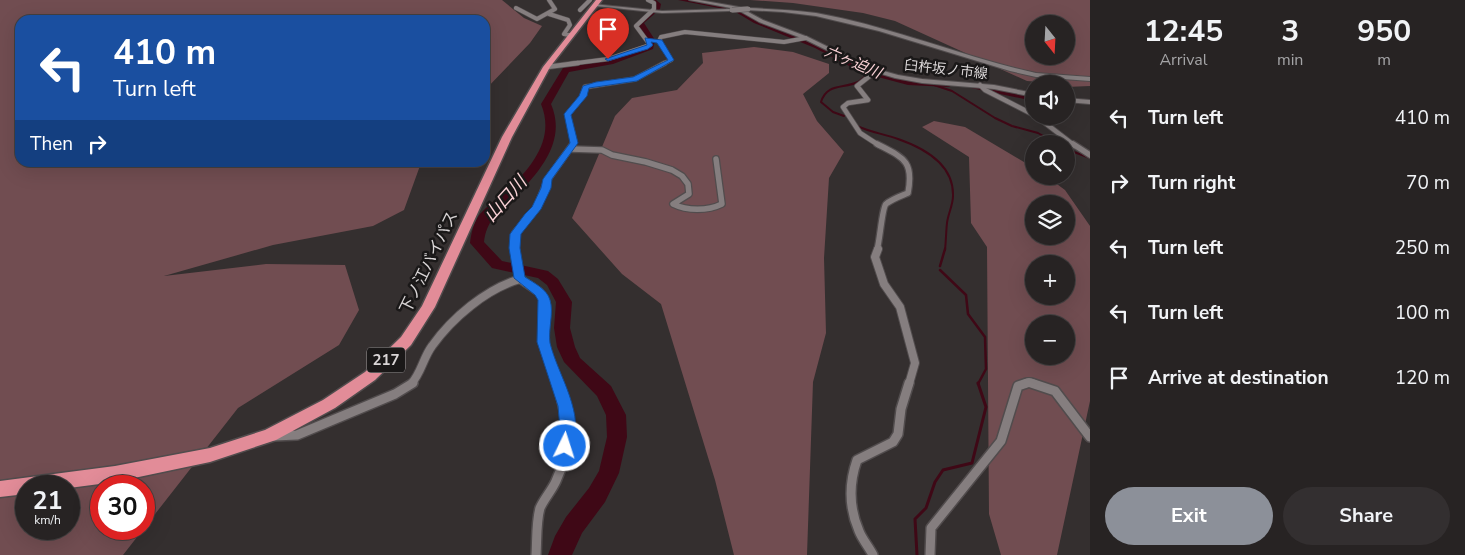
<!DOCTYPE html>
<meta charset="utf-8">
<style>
:root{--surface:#272323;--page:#332f30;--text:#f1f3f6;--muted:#a4a4a6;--line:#434041;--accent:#8c9099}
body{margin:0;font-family:"Nunito Sans","Noto Sans JP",sans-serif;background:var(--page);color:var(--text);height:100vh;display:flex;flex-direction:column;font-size:19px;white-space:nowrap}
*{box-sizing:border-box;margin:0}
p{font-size:16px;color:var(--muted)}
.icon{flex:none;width:28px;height:28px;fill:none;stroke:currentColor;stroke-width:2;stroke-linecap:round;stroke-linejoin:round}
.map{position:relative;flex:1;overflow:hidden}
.drawer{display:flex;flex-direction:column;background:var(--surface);width:375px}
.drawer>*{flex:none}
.hud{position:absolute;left:15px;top:15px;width:475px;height:152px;border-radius:15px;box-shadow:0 5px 20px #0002,0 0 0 1px var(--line);background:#1a4fa0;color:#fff;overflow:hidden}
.needle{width:32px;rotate:162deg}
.tools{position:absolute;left:1025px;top:15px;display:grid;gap:10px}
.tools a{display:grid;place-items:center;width:50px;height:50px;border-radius:50%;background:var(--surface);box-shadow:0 5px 20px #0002,0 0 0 1px var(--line);font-size:25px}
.speed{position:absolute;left:15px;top:475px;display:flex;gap:10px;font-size:25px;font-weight:700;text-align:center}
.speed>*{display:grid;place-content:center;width:65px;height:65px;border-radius:50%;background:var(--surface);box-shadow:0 5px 20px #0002,0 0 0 1px var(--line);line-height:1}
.speed small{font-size:12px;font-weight:400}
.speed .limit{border:8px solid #d22;background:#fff;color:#111}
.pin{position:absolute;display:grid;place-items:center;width:42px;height:42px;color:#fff;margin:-51px -21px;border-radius:50% 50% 50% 0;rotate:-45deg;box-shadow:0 0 5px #0007}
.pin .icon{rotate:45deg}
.me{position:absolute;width:55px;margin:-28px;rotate:4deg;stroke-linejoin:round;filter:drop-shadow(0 0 4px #0008)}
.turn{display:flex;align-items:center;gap:18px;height:105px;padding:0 15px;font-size:22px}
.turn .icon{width:65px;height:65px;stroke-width:2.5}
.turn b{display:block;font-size:35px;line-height:42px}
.then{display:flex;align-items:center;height:48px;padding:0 15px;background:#0003;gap:10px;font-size:19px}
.eta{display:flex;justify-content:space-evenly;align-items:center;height:85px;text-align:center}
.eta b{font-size:30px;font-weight:700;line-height:35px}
.cta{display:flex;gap:10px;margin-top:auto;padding:10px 15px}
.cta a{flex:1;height:58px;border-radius:30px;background:var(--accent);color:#fff;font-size:20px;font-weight:700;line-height:58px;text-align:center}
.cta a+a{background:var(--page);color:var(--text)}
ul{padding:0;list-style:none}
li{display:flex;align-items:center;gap:15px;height:65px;padding:0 15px}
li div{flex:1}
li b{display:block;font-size:19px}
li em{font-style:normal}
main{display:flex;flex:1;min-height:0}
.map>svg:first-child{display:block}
.green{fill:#714d51;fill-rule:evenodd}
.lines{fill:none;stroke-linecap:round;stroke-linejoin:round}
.stream-far2{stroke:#3f0816;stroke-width:2}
.stream-far1{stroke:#3f0816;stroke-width:2.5}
.stream{stroke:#3f0816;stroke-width:3}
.river{fill:#3f0816;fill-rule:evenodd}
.minor-far4-casing{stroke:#514c4d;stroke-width:5}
.minor-far3-casing{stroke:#514c4d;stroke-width:6}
.minor-far2-casing{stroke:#514c4d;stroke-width:8}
.minor-far1-casing{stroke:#514c4d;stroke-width:10}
.minor-casing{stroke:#514c4d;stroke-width:12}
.secondary-casing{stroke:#514c4d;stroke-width:2}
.trunk-casing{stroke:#514c4d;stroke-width:3}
.minor-far4{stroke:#857e7f;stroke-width:4}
.minor-far3{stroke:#857e7f;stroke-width:4.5}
.minor-far2{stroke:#857e7f;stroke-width:5.5}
.minor-far1{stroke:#857e7f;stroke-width:8}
.minor{stroke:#857e7f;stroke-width:9}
.secondary{fill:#857e7f;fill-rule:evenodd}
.trunk{fill:#e28c98;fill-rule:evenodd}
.secondary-bridge-casing{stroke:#514c4d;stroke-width:6;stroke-linecap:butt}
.secondary-bridge{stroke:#857e7f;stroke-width:5}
.route{fill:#1a73e8;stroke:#114b97}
.labels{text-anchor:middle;stroke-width:5;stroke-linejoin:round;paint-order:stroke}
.far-street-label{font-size:14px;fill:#d9d5d6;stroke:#1a1818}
.far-water-label{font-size:15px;font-style:italic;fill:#fad2d6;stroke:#1a1818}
.shield{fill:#1a1818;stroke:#a09c9d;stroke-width:1}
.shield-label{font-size:15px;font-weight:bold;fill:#d9d5d6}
.street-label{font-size:16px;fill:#d9d5d6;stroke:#1a1818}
.water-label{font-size:18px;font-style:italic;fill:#fad2d6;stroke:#1a1818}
</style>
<main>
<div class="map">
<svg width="1090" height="555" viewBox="0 0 1090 555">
<rect width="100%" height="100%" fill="#342f2f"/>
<path class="green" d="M0,0H502L524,18L542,26L530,43L485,90V20H20V162L421,163L404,210L373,226L273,245L164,276L266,264L345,265L359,310L339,345L238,408L123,555H0ZM26,486H69V529H26ZM101,486H144V529H101Z
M750,0H1090V86L1066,87V84L1027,81L895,21L863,13L793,3ZM1034,24H1066V56H1034Z
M754,47L793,52L829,64V73L803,94L817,121L844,152L829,178L824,258L826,333L813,382L807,555H734L715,480L661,304L622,274L572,218L615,116L632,98L677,90L703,63L702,53Z
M934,121L965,127L1034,168V176H1046L1065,190L1090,226V401L1057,555H1001L989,514L987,247L971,223L969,157L922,127ZM1034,204H1066V236H1034ZM1034,264H1066V296H1034ZM1034,324H1066V356H1034Z"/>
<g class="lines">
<path class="stream-far2" d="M928,83L952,91L995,118L1012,126L1038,133L1057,144
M844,116L833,112L821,102C827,83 843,89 858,82C863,79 867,75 871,71
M857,126C870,132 884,134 898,139C924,148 954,165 953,196C953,205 948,214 947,223C946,232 946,241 945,250
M1066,149L1090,158"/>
<path class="stream-far1" d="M940,266L945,249
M940,270L966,295L968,314L985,337L986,369L978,384"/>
<path class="stream" d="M917,555L915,519L926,508L935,482L943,470L972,463L986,407L978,383"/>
<path class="river" d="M648,0H656L661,4L660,9L644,23L655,40L653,49L613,64L569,72L551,104C566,139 543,168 519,193C503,210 487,216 484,242L502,261L548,271L558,279L572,302L570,328L575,347L580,358L611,386L626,415L627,437L619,473L605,502L582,533L572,555H548L555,536L566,517L589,488L599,471L607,437L606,415L597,396L564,362L557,347L554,328L556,302L547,285L538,278L492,268L470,243C471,234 474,221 480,214C489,204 500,197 510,188C533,165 555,138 541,104L563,68L585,62L609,60L646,46L647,40L636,23L655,7V5Z
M678,0H693L738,8L760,19L821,44L857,63L884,73L908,79L949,81L954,84L949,87L908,85L878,77L851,67L815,48L754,23L734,11Z
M974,83L1034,95V101L971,88L969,86Z"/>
<g class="minor-far4-casing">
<path id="minor-far4" d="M516,8L537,19L555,9L549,0
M580,10L590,0
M549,14L568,20L570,25L564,34L570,35
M659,41L661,37L685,32L784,42L806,38
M659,41L671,60L663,64
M569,64L608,59L650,45L636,26L654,9V3L648,0"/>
</g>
<g class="minor-far3-casing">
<path id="minor-far3" d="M547,67L578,63
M876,71L857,86L868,100L848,103L843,107L860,133L880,146
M980,85L985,90L1034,115
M1036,116L1075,146
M572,146L574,143L568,114L583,96L585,87L635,79L665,63"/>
</g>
<g class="minor-far2-casing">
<path id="minor-far2" d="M877,144C904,158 914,161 908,193C901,196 892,199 886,204C882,208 880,240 877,250
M1073,144L1090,155
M571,149L602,150L612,155L646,162L672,170L682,176L688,184L689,194L673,204C687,211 708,211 722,204L716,159
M515,250V233L536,209L548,179L573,144"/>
</g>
<g class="minor-far1-casing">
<path id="minor-far1" d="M515,249L520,279L539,292L544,300V342L558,384
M878,249L875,257L884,284L900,307L915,363L909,384
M411,384C421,374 423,358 432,346C452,318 486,289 520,279
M1024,384L1029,382L1035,384"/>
</g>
<g class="minor-casing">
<path id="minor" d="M1031,383L1055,391L1090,437
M274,436L297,435L395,394L413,383
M536,555C537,541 536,522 540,508C544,499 552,490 556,481C572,447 568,417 557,383
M873,555C869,547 862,539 859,531C849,508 849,483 857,460L893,442L898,434L901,409L909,383
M930,555L931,528L1001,441L1018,386L1027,383"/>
</g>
<g class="secondary-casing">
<path id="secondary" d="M689,0H699L739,7L763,20L808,37L869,67L898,75L922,79L994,85L1034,93V97L994,89L922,83L895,78L865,69L804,39L759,22L736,9Z
M593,4L662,11L729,9L731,10L729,11L662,13L595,6Z
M748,8C771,9 794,10 816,13C883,25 946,50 1011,67L1036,73L1090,77V81L1036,77L1010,71L879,31L816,16L783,12L746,10Z
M1066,98L1090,100V104L1066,102Z"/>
</g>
<g class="trunk-casing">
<path id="trunk" d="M596,0H602L550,67L512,137L435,307L411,345L375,380L335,408L276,440L210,462L115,482L69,488V486H26V494L0,497V481L115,466L210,448L265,430L323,400L365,372L401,337L422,306L502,137L543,67Z"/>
</g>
<use href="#minor-far4" class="minor-far4"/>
<use href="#minor-far3" class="minor-far3"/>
<use href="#minor-far2" class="minor-far2"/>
<use href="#minor-far1" class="minor-far1"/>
<use href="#minor" class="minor"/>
<use href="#secondary" class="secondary"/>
<use href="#trunk" class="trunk"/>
<g class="secondary-bridge-casing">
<path id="secondary-bridge" d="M732,10L748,9"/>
</g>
<use href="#secondary-bridge" class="secondary-bridge"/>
</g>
<path class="route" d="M645,38L662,40L674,60L637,81L589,88L587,96L571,115L578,143L552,179L551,188L541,209L521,234L520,248L525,277C534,283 547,289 550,300C554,313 548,329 550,343C558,376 587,415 571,450L565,452L560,450L558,446L560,429L558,406L537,342L538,300L535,295L514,278L509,248L510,234L525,214L532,207L541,188L543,179L570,143L564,114L579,96L583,86L596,82L633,77L668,60L657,43L651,42L653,45L648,49L608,61L605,59L647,45Z"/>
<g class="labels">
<g class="far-street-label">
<text transform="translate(946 69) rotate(6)" y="5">臼杵坂ノ市線</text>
</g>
<g class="far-water-label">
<text transform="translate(853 62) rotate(23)" y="5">六ヶ迫川</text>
</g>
<rect class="shield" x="367" y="347.5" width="38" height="25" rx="4"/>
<g class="shield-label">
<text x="386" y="365">217</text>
</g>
<g class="street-label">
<text transform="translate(428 262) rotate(-64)" y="6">下ノ江バイパス</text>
</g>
<g class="water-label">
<text transform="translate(505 199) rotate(-48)" y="6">山口川</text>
</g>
</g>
</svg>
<div class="tools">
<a><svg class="needle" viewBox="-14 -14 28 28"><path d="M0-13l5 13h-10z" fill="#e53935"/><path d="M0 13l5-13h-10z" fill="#a4a4a6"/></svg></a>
<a><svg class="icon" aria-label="sound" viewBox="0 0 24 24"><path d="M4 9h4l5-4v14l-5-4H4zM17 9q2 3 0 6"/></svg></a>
<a><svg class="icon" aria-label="search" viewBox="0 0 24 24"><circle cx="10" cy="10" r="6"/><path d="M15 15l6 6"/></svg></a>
<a><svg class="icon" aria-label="layers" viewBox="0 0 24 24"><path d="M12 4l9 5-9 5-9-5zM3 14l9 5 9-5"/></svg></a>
<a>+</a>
<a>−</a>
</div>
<div class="speed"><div>21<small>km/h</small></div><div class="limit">30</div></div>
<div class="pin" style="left:608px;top:59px;background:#d93025"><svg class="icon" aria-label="arrive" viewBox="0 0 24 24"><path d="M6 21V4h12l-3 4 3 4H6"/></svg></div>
<svg class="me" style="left:565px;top:446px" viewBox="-20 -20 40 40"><circle r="17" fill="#1a73e8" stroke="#fff" stroke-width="3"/><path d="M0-11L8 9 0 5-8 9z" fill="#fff"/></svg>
<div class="hud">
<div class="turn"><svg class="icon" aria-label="left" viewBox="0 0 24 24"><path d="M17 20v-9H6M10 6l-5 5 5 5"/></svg><div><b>410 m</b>Turn left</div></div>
<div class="then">Then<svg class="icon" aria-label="right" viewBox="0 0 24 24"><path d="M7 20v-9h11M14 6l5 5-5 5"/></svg></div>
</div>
</div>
<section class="drawer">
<div class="eta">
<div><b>12:45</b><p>Arrival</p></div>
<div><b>3</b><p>min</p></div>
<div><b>950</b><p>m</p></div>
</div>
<ul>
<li><svg class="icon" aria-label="left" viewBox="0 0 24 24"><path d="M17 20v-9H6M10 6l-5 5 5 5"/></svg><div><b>Turn left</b></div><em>410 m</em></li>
<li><svg class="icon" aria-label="right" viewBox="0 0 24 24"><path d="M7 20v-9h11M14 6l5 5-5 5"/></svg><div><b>Turn right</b></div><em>70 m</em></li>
<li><svg class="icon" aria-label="left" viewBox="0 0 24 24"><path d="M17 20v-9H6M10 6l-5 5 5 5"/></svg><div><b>Turn left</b></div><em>250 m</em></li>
<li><svg class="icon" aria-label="left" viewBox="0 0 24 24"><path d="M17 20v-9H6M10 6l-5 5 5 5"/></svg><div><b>Turn left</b></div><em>100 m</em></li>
<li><svg class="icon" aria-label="arrive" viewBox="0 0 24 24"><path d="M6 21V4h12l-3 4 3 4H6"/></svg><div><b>Arrive at destination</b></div><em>120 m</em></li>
</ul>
<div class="cta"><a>Exit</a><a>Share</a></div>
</section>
</main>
